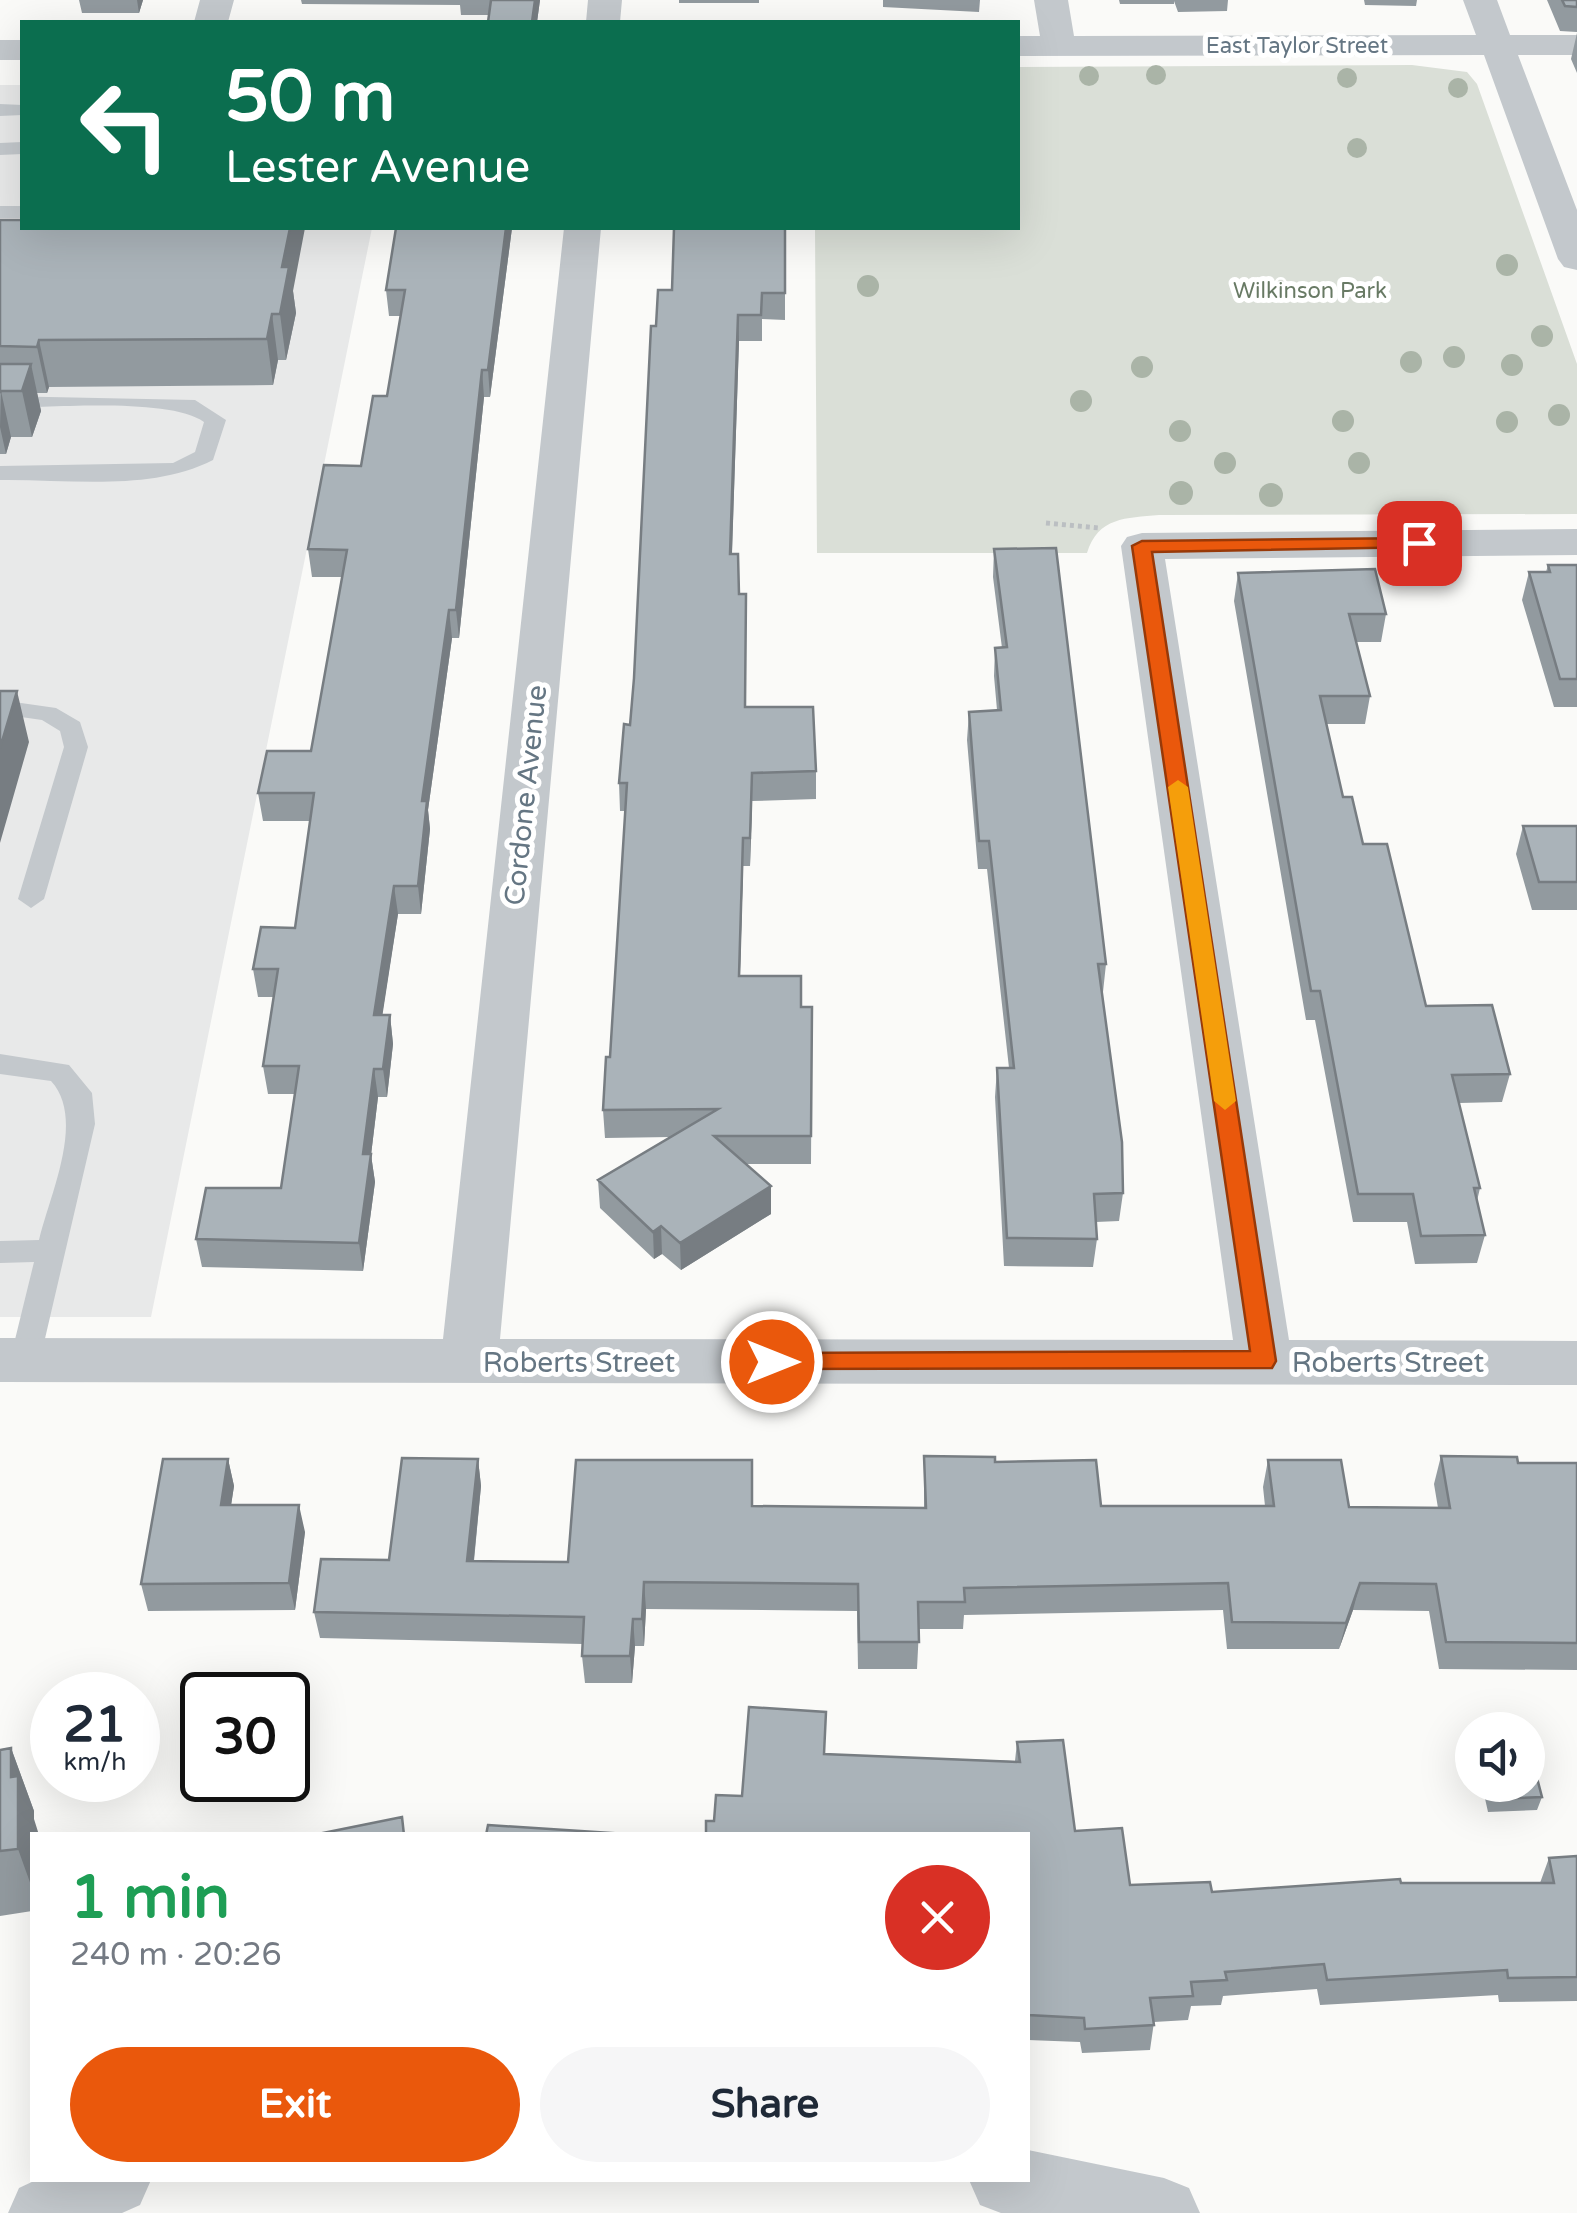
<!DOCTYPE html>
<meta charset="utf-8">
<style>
:root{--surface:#fff;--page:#f6f6f7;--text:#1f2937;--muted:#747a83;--accent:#ea580c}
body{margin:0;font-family:"Varela Round",sans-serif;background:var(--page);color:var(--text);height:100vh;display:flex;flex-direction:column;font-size:38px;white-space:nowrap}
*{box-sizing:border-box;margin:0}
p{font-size:32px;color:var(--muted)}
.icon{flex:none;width:55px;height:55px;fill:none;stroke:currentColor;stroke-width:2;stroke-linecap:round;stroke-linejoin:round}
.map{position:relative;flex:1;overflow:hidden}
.drawer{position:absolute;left:30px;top:1832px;width:1000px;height:350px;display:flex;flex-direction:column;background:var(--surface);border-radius:0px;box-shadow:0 10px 40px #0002}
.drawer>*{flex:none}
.top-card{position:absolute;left:20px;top:20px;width:1000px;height:210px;border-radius:0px;box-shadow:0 10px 40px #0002;background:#0b6e4f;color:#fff;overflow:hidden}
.fabs{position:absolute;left:1455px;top:1712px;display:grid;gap:20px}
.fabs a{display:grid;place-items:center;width:90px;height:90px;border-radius:50%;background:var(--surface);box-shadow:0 10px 40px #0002;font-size:50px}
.speed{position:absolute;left:30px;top:1672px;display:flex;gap:20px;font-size:50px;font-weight:700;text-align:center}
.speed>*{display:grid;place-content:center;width:130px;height:130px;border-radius:50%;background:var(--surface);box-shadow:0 10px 40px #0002;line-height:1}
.speed small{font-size:25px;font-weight:400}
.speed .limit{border:5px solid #111;border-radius:15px;background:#fff;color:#111}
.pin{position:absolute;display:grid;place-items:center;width:85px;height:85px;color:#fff;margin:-42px;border-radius:20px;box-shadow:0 5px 15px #0006}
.me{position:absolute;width:110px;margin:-55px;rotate:90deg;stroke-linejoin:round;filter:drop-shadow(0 0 8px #0008)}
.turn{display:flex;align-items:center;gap:35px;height:210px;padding:0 40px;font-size:45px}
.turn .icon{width:130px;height:130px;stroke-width:2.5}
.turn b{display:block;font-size:70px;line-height:85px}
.round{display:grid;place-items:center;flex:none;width:105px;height:105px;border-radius:52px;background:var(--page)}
.overview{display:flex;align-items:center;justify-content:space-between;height:170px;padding:0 40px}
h1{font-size:60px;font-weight:800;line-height:75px;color:#1e9e55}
.primary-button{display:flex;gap:20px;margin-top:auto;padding:20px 40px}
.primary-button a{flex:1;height:115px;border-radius:60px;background:var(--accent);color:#fff;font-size:40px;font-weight:800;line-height:115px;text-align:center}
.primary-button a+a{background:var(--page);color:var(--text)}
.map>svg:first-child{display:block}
.built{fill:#e8e9e9}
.green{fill:#dadfd7}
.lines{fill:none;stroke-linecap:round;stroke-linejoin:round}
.path{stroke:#bbbfc2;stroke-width:5;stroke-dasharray:4 4;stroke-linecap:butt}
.lane{fill:#c3c8cc;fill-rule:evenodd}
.street{fill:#c3c8cc;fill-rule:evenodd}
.tree{fill:#aab4a7}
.wall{fill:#929a9f}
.shaded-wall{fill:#777d82}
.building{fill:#aab3b9;stroke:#777d82;stroke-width:2.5}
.route{fill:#ea580c;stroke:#983908;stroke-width:2.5}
.slow{fill:#f59e0b}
.labels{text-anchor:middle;stroke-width:10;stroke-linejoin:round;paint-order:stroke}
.far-street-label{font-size:22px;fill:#657683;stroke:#fff}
.far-park-label{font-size:22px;fill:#687a64;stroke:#fff}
.street-label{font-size:28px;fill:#657683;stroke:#fff}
</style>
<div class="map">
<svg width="1577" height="2213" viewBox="0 0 1577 2213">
<rect width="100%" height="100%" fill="#fafaf8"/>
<path class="built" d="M0,85H22V228H372L151,1317H0Z"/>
<path class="green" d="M1412,65L1467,72L1477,84L1577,364V514L1159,515C1126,518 1098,517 1087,553H817L815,228H1018V67Z"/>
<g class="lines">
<path class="path" d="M1046,523L1099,528"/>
<path class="lane" d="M0,104L22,105V115L0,116Z
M22,142V154L0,155V143Z
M0,206H22V218H0Z
M0,396L195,400L226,420L213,460C151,492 68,479 0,480V466L173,463L195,452L204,422C169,397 47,408 0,408Z
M0,700L56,708L80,722L88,747L44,899L31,908L18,899L64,747L60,731L42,720L0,714Z
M0,1054L69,1065L92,1093L95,1124L40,1360L36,1368H14L10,1360L34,1262L0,1263V1241L39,1240C50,1194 86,1119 51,1081L0,1074Z"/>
<path class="street" d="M200,0H234L228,22H194Z
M588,0H622L620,22H586Z
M1034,0H1068L1074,36L1476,35L1463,0H1497L1510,35H1577V55H1518L1577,210V270L1564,267L1558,259L1484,55L1018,56V36H1040Z
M0,40H22V60H0Z
M564,228H601L500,1339L1233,1340L1121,546L1127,537L1142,533L1577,529V555L1165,559L1289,1340L1577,1341V1385L0,1382V1338L443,1339Z
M1028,2150L1164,2178L1189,2188L1200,2213H1001L980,2205L969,2180H1028Z
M36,2180H151L140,2205L122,2213H8L19,2188Z"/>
</g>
<g class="tree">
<circle cx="1156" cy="75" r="10"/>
<circle cx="1089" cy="76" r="10"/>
<circle cx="1347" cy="78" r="10"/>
<circle cx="1458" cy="88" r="10"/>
<circle cx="1357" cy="148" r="10"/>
<circle cx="1507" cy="265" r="11"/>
<circle cx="868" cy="286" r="11"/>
<circle cx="1542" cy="336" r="11"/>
<circle cx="1454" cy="357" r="11"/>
<circle cx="1411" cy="362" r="11"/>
<circle cx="1512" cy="365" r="11"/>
<circle cx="1142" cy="367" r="11"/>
<circle cx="1081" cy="401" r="11"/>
<circle cx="1559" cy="415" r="11"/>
<circle cx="1343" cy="421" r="11"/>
<circle cx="1507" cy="422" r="11"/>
<circle cx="1180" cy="431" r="11"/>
<circle cx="1225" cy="463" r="11"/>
<circle cx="1359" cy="463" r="11"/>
<circle cx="1181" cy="493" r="12"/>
<circle cx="1271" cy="495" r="12"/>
</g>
<path class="wall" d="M79,0H143L139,13H82Z
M301,0H540L537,22H488L489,15H461L460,5L302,4Z
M679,0H759V3H679Z
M883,0H980L979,12L883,7Z
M1119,0H1228L1227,11L1178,12L1174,1V4H1120Z
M1364,0H1417L1416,6L1365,5Z
M1547,0H1577V32L1560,31Z
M1577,33V73L1571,59Z
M0,220L293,291L296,313L286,360H278L273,385L49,387L47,393H37L41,411L32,437H11L6,454H0Z
M512,228L490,397H484L459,638H452L428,810L430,829L421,914H398L382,1015H390L393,1044L387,1097H378L371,1155L375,1182L363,1271L202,1267L196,1239L281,1188L295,1094H268L263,1066L273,997H258L253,969L295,928L310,821H263L258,793L311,751L342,577H312L308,549L361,466L387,396L401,316H389L386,290Z
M785,228V320L762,319V341H739L732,554L746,707L816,771V799L752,801L750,866H743L740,976L801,1007H812L811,1164H746L771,1186V1214L681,1270L662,1254L654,1259L600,1208L598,1180L671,1137L605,1138L603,1110L610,1057L625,811H620L619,783L630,725L634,678L656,326L672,290Z
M994,549L1106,964L1103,992H1102L1123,1193L1119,1221L1096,1222L1097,1239L1093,1267L1004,1266L995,1097L997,1068H1009L987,869H978L967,740L969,712L997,710L994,676L995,648H1002L993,577Z
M1548,565H1577V707H1554L1522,600L1529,572H1546Z
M1238,573L1386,614L1381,642H1356L1370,696L1365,724H1327L1343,797L1426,1006L1510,1074L1502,1102L1459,1103L1480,1188L1477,1201L1485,1235L1477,1263L1415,1264L1407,1222H1353L1315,1020H1306L1234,601Z
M1523,826H1577V910H1532L1516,854Z
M924,1456L995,1462L1101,1506H1265L1263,1487L1268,1460L1349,1507L1438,1508L1434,1484L1441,1456L1518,1463H1577V1670L1439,1669L1429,1611L1353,1610L1339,1649H1227L1223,1610L964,1615L963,1629H919L917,1669H858L857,1611L646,1609L644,1646H635L632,1683H585L582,1656L583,1644L320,1638L314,1612L389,1560L478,1459L481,1486L474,1561L568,1562L753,1506L924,1508Z
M228,1459L234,1486L231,1505L305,1532L295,1610L148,1611L141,1584Z
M1017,1742L1075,1831L1130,1885L1212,1892L1401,1883H1540L1549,1858L1577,1856V2001L1499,2002L1498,1995L1320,2005L1317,1989L1223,1996L1221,2005L1191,2006L1188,2020L1154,2022L1150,2050L1082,2053L1080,2042L1028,2040V1835L714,1821L742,1796L825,1754L1015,1761Z
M11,1748L34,1811L32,1911L0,1916V1750Z
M1482,1785H1528L1542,1797L1537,1810L1488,1812Z"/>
<path class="shaded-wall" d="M137,0H143L139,13Z
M535,0H540L537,22H532Z
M290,228H305L293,291L296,313L286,360L280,314L282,267Z
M506,228H512L490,397L488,370Z
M272,314L278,360L273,385L267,339Z
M738,315L739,341L731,581L730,554Z
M39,340L49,387L47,393L37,347Z
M31,364L41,411L32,437L22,391Z
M482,370L484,397L459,638L456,610Z
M1,391L11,437L6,454L0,427Z
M449,610L452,638L428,810L430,829L421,914L418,886L422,801Z
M17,691L29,742L0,843V748Z
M752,773V801L750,866V838Z
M743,838V866L739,1003V976Z
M394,886L398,914L378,1044L374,1015Z
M390,1015L393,1044L387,1097L383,1069Z
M374,1069L378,1097L371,1155L375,1182L363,1271L359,1243L363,1154Z
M771,1186V1214L681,1270L680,1243Z
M661,1226L662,1254L654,1259L653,1232Z
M228,1459L234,1486L227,1532L221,1505Z
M478,1459L481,1486L471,1588L467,1561Z
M299,1505L305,1532L295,1610L289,1583Z
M644,1582L646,1609L644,1646L642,1619Z
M1360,1583L1353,1610L1339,1649L1346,1623Z
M633,1619L635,1646L632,1683L630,1656Z
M11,1748L34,1811V1819L39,1835H32V1888L18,1849L11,1777Z"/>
<path class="building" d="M491,0H535L532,22H488Z
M1562,0H1577V7L1565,6Z
M0,220H22V228H290L282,267H289L280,314H272L267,339L39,340L37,347L0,346Z
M396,228H506L488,370H482L456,610H449L422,801H427L418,886H394L374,1015H390L383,1069H374L363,1154H371L359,1243L196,1239L206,1188H281L299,1066H263L278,969H253L261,927L295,928L314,793H258L267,751H311L347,550L308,549L324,465L361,466L373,396H387L405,290H386Z
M674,228H785V293H762L761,315H738L730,554H738L739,594H746L745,707H813L816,771L752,773L750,838H743L739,976H801V1007H812L811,1136H714L771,1186L680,1243L661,1226L653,1232L598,1180L718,1109L603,1110L606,1057H610L627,783H619L624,724L630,725L634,678L651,326H656L658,290H672Z
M0,364H31L22,391H1L0,393Z
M1056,548L1106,964H1098L1122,1142L1123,1193L1094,1194L1097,1239L1007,1238L997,1068H1014L989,841H979L969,712L1001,710L995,648L1007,647L994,549Z
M1548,565H1577V679H1560L1529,572H1550Z
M1375,569L1386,614H1349L1370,696H1320L1343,797H1352L1363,844H1387L1426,1006L1492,1005L1510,1074L1452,1075L1480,1188H1474L1485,1235L1421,1236L1413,1194H1358L1320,991H1311L1238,573Z
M0,691H17L0,748Z
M1523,826H1577V882H1539Z
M924,1456L995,1457V1462L1096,1460L1101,1506H1274L1268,1460H1341L1349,1507L1450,1508L1441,1456L1517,1457L1518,1463H1577V1643L1446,1642L1436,1584L1360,1583L1346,1623L1232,1622L1228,1583L964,1588L965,1602H918L919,1642H859L858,1584L644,1582L642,1619H633L630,1656H582L584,1617L314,1612L321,1559L389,1560L402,1458L478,1459L467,1561L568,1562L576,1460H752V1506L926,1508Z
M163,1459H228L221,1505H299L289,1583L141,1584Z
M749,1707L826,1712L824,1754L1020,1762L1017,1742L1063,1740L1075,1831L1122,1828L1130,1885L1210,1882L1212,1892L1400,1879L1401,1883H1554L1549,1858L1577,1856V1977L1508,1978L1507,1970L1327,1980L1324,1964L1225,1972L1227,1980L1191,1982L1193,1996L1150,1998L1154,2025L1085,2029L1084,2018L1028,2015V1835H706V1821H714L716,1795L742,1796Z
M11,1748V1777L18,1776V1849L0,1851V1750Z
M1528,1755H1531L1542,1797L1493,1799L1489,1785H1528Z
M402,1817L404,1835H313Z
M488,1825L642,1835H486Z"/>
<path class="route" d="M1419,538L1428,543L1425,547L1152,552L1276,1361L1272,1368L764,1369L760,1362L772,1353L1250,1351L1132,546L1142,541Z"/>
<path class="slow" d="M1178,780L1188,787L1236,1101L1225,1110L1214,1101L1168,787Z"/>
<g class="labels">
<g class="far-street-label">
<text x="1297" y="53">East Taylor Street</text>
</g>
<g class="far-park-label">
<text x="1310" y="298">Wilkinson Park</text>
</g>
<g class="street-label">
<text transform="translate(525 795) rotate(-84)" y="10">Cordone Avenue</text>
<text x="579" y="1372">Roberts Street</text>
<text x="1388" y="1372">Roberts Street</text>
</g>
</g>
</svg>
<div class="fabs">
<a><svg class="icon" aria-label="sound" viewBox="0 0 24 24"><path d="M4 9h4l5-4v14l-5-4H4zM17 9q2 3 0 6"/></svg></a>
</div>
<div class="speed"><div>21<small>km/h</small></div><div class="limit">30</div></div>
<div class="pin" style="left:1419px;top:543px;background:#d93025"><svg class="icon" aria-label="arrive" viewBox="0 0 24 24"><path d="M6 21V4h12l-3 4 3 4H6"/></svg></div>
<svg class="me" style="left:772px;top:1362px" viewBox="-20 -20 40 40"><circle r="17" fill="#ea580c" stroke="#fff" stroke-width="3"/><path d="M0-11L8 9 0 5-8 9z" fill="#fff"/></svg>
<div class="top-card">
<div class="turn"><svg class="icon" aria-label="left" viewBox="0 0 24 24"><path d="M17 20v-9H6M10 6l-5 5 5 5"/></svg><div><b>50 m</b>Lester Avenue</div></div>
</div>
<section class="drawer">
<div class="overview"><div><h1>1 min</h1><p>240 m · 20:26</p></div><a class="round" style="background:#d93025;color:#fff"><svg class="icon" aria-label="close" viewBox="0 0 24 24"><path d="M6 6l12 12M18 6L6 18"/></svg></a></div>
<div class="primary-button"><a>Exit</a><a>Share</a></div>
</section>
</div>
